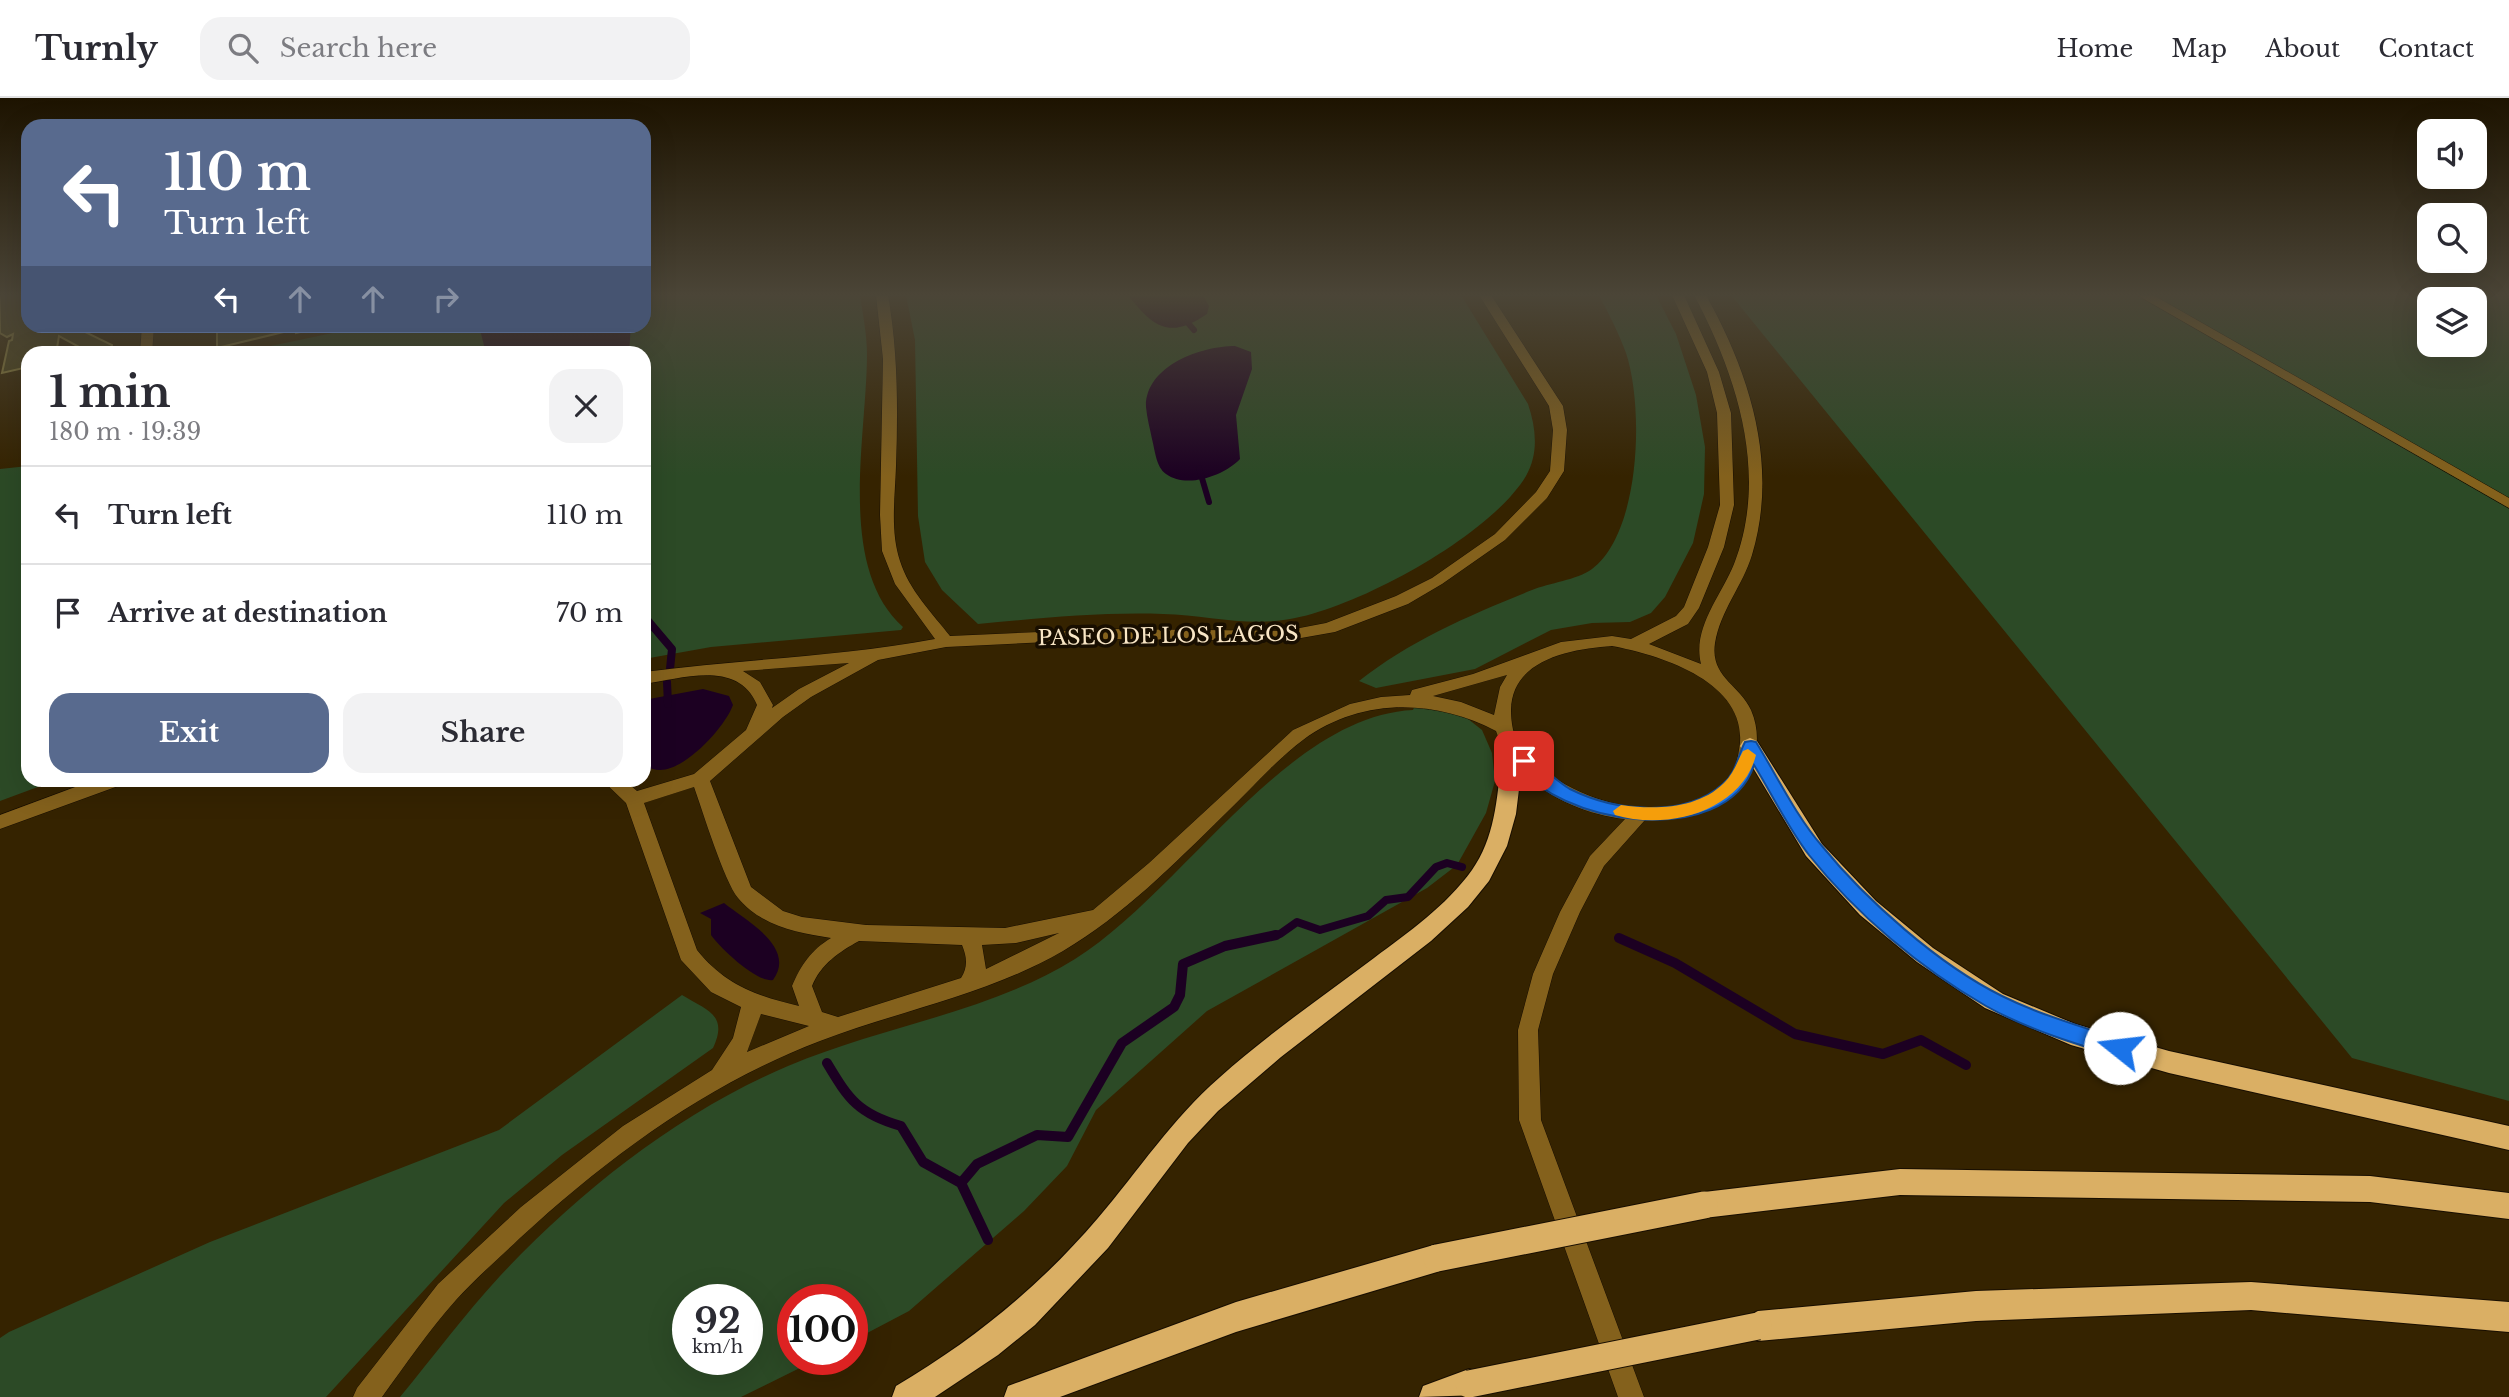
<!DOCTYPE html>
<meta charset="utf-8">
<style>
:root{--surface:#fff;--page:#f2f2f3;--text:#2b2b33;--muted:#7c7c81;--line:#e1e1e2;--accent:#586a8e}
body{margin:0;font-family:"Libre Baskerville",serif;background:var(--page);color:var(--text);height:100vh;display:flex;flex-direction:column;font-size:26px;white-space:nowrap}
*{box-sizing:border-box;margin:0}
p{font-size:23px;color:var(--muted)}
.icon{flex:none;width:38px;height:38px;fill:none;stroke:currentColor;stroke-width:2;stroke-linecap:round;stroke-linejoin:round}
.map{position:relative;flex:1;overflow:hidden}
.sheet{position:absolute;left:21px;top:248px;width:630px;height:441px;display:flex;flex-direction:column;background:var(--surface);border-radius:21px;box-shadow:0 7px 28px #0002}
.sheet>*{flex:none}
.guide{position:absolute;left:21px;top:21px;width:630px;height:214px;border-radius:21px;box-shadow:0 7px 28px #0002;background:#586a8e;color:#fff;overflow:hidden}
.tools{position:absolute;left:2417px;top:21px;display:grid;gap:14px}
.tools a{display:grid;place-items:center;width:70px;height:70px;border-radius:14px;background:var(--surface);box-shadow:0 7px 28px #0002;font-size:35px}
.speed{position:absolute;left:672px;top:1186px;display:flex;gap:14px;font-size:35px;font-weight:700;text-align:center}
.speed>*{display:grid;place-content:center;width:91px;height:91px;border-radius:50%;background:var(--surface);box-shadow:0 7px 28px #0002;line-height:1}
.speed small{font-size:18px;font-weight:400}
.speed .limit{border:10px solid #d22;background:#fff;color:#111}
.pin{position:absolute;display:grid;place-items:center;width:60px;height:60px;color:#fff;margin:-30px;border-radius:14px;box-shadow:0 4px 10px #0006}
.me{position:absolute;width:77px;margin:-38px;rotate:286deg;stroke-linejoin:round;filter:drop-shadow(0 0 5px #0008)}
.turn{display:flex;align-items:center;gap:24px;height:147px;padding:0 28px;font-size:32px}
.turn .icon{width:91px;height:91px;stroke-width:2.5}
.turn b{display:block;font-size:49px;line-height:60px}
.lanes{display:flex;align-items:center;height:66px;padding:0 28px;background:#0003;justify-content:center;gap:35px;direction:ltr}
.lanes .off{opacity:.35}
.round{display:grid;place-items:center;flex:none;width:74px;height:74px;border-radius:21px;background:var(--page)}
.headline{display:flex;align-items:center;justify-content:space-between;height:119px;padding:0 28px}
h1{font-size:42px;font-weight:700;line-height:52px}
.primary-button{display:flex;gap:14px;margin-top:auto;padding:14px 28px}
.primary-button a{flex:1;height:80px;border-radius:21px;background:var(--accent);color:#fff;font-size:28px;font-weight:700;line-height:80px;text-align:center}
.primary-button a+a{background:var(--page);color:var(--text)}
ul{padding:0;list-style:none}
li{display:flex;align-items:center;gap:21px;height:98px;padding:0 28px;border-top:2px solid var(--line)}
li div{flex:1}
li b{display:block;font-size:26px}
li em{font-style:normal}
header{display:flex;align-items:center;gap:42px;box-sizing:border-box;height:98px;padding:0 35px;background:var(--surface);border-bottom:2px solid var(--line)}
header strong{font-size:33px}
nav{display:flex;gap:38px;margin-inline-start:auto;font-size:24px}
.search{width:490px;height:63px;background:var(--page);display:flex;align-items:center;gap:18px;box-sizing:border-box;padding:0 24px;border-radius:21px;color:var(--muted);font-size:26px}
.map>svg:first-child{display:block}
.green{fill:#2c4a26;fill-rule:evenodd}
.water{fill:#1c0022}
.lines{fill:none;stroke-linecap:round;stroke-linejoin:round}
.stream-far2{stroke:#1c0022;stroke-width:6}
.stream-far1{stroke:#1c0022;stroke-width:8}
.stream{stroke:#1c0022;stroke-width:10}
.building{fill:#4b4419;stroke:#968a42;stroke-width:2}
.street-casing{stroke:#180e00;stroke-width:1}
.highway-casing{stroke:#180e00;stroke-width:2}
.street{fill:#84611c;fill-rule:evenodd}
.highway{fill:#daaf64;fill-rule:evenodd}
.highway-bridge-casing{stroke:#180e00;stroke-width:29;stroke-linecap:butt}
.highway-bridge{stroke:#daaf64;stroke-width:27}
.route{fill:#1a73e8;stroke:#114b97;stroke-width:2}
.slow{fill:#f59e0b}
.labels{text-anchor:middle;stroke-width:7;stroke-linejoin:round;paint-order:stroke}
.street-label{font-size:21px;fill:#f9e6c5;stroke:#180e00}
</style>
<header>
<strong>Turnly</strong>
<div class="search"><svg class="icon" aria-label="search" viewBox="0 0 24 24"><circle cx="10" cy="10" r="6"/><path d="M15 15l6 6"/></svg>Search here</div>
<nav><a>Home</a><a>Map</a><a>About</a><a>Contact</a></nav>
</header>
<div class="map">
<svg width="2509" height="1299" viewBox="0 0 2509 1299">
<rect width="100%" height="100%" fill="#352300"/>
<path class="green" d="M644,197H860C863,217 867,237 867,256C867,338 836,469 903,529L901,532L711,549L644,561V256H232L366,228H644Z
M906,197H1461L1528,306C1536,330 1539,355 1526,378C1490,438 1357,510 1290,521C1248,529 1206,517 1163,516C1101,514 1040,520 978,526L942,492L925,464L918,418L915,242Z
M1599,197H1656L1676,236L1696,297L1705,349L1704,396L1693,445L1665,499L1651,515L1630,524L1592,525L1551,532L1475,571L1376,590L1359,583C1409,543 1472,516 1532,492C1549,485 1577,482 1592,471C1641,434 1644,309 1626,255C1619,236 1609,216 1599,197Z
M1731,197H2509V1003L2352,960ZM2429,201H2474V247H2429Z
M28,368V682L54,683L0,703V371Z
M1415,607L1463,617L1482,632L1492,655L1495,683L1486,715L1457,767L1427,790L1207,913L1096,1012L1067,1068L1024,1113L909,1213L852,1243V1202H793V1262H816L741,1299H400C433,1259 465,1216 500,1178C581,1092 678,1015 788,968C882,928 988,915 1075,861C1181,795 1286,618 1413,612ZM688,1202H747V1262H688Z
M682,897C706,912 729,916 713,950L562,1057L504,1105L326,1299H0V1240L9,1234L210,1144L499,1032Z"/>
<path class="water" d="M1128,197H1203L1209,208L1207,216C1169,242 1153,229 1128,197Z
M479,228H631L629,255H486Z
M1235,248L1251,254L1252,271L1236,317L1240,361C1224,378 1186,391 1166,376C1156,369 1155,352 1152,341C1150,331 1147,320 1146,309C1145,268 1201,248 1235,248Z
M703,591L729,598L733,607C725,629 686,672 660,672C655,672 649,670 644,668V602Z
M724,805C745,822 797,849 773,882C757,885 720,850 711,837V821L700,815Z"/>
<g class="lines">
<path class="stream-far2" d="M1182,218L1194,232
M1199,370L1209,404"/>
<path class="stream-far1" d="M644,518L672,551L670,571
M667,584L668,606
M1268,839L1280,836L1297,824L1320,832L1368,818L1386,802L1408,799L1436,769L1447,765L1462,769"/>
<path class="stream" d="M1619,840L1675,865L1795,936L1883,956L1921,942L1966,967
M827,965C849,1002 859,1016 901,1028L923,1064L961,1085L977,1066L1037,1037L1068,1039L1122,945L1174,909L1180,897L1183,866L1225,848L1276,837
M961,1085L988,1142"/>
</g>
<path class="building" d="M0,197H28V228H73L112,247L111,256H92L59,238L56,256H28V269L2,275L9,243L12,242L13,236L7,239L0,235Z
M217,228H227L219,231L234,228H250V232L263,228H311L297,230V233L312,230V228L314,231L296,235V231L217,250Z"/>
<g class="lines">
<g class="street-casing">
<path id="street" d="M876,197H888C898,254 898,311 896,368C895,399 890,433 900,463C909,492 932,515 950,538L1109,531L1284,533L1326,525L1396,498L1432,480L1495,436L1536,394L1550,373L1553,332L1549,308L1479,197H1491L1563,308L1567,332L1564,373L1547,400L1505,442L1442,486L1408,506L1335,534L1284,543L1109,541L946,549L878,562L811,599L783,619L710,683L751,789L783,813L802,819L866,827L1005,830L1093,812L1149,765L1293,632L1350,606L1381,599L1410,597L1412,592L1473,576L1561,544L1612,538L1631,541L1676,518L1684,509L1708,449L1720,407L1717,315L1707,274L1672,197H1684L1719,274L1731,315L1734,407L1724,449L1699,510L1688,526L1649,546L1701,566C1692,530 1721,498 1734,466C1769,376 1737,278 1694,197H1706C1750,276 1779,367 1752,457C1743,487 1720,513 1715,545C1710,579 1739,586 1751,612C1757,626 1758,639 1756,654C1752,707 1688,721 1645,722L1604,768L1580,814L1553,876L1538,932L1541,1022L1644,1299H1618L1519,1022L1518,932L1533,876L1560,814L1590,758L1625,721C1574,716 1513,684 1496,633C1435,601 1361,599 1303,642C1275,663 1250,692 1224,717C1174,766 1124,817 1063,853C987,897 901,912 820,943C707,986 609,1058 520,1140C499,1160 476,1180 456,1202C429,1232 406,1266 382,1299H353L357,1290L438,1186L521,1109L623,1028L712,972L733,940L741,909L711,894L681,862L626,705L602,682H624L637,693L694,676L746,632L757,607C738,561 681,581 644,586V574C741,561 839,559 935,541L895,486L882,453L880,417L883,261ZM1612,548C1660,557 1745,583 1740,645C1738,659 1737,669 1728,680C1676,738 1561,704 1520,648C1513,638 1511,624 1511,612C1512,561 1571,551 1612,548ZM849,565L799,591L772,610L773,607L760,584L743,573ZM1507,577L1500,589L1494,617L1461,604L1433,598ZM694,689C703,714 724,783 738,800C761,828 798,835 831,840C811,852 801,867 792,888L799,908C757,898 725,887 697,852L644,705ZM1059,835L986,871L982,847L1016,845ZM859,843L962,847C967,859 968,869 961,880L838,919L822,914L812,888C821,866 839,854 859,843ZM761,916L809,928L747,954Z
M2137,197H2153L2509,400V410Z
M142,228H154L152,256H140Z
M94,682H124L121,687L0,731V717Z"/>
</g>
<g class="highway-casing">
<path id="highway" d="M1750,640L1757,643L1822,746L1876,803L1933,850L2003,896L2075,926L2169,953L2509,1028V1052L2169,975L2071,947L1985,910L1917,864L1860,817L1806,758L1740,648L1743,643Z
M1513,642L1520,645L1524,650L1516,716L1507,748L1489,783L1468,809L1431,843L1281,959L1218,1013L1188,1045L1108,1150L1035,1227L998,1257L935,1299H892L896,1288C974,1242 1039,1189 1098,1120C1139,1072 1172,1021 1219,980C1268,936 1322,899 1374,860C1409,834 1446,808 1472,772C1497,737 1498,691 1502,650L1506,645Z
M1900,1071L2370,1078L2509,1095V1121L2370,1104L1900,1097L1704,1120L1694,1116L1690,1107L1694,1098L1704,1094Z
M1437,1146L1447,1150L1451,1160L1447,1170L1437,1174L1236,1234L1060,1299H1004L1008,1288L1019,1284L1236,1204Z
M2251,1184L2509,1204V1234L2251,1212L1976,1223L1758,1243L1748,1238L1743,1228L1748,1218L1758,1213L1976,1193Z
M1469,1271L1480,1275L1484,1286L1480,1297L1419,1299L1423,1288Z"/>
</g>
<use href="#street" class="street"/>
<use href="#highway" class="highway"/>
<g class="highway-bridge-casing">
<path id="highway-bridge" d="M1437,1160L1704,1107
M1469,1286L1758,1228"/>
</g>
<use href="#highway-bridge" class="highway-bridge"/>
</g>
<linearGradient id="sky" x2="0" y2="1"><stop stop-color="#1d1300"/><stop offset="0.52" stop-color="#4b4537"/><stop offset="1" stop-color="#4b4537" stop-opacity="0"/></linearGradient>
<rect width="2509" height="379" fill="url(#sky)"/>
<path class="route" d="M1751,643L1756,644C1777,678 1796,718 1822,748C1866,802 1939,867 2002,898C2042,918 2085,929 2127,944L2130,950L2127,956L2120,959C2075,946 2027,931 1986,908C1921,871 1856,816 1809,757C1788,730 1772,696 1754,667C1726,753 1554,727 1516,663L1524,657C1532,659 1557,684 1570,691C1614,713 1684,721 1723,686C1737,674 1737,659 1745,644Z"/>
<path class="slow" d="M1748,651L1756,657C1742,713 1667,733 1615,717L1613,713L1621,707C1655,712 1698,711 1724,685C1734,675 1737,664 1743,653Z"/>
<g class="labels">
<g class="street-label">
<text transform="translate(1168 538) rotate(-1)" y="7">PASEO DE LOS LAGOS</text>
</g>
</g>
</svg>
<div class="tools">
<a><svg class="icon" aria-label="sound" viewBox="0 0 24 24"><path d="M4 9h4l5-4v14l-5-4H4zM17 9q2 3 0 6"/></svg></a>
<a><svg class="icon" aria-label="search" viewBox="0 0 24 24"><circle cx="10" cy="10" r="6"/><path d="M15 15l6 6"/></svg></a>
<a><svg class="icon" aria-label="layers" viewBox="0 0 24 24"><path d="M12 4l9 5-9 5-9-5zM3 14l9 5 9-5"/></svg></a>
</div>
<div class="speed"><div>92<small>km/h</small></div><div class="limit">100</div></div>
<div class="pin" style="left:1524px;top:663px;background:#d93025"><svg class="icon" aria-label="arrive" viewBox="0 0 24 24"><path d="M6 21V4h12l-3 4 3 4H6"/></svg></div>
<svg class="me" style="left:2120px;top:950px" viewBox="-20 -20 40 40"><circle r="19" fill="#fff"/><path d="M0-13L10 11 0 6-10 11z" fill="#1a73e8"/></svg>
<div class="guide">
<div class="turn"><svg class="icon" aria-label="left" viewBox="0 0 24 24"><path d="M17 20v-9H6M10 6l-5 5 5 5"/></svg><div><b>110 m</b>Turn left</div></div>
<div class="lanes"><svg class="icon" aria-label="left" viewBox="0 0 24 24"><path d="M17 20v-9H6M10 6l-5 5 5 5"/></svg><svg class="icon off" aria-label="ahead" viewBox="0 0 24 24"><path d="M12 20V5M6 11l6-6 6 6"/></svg><svg class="icon off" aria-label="ahead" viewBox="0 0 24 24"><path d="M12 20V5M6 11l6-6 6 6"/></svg><svg class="icon off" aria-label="right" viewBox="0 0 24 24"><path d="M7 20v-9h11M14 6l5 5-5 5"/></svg></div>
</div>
<section class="sheet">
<div class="headline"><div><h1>1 min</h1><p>180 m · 19:39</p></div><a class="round"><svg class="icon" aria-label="close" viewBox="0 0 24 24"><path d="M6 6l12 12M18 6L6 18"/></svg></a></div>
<ul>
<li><svg class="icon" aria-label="left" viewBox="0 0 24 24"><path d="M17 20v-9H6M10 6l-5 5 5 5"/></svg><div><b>Turn left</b></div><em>110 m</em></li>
<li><svg class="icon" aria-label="arrive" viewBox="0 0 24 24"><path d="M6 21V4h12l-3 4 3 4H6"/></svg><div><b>Arrive at destination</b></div><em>70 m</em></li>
</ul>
<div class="primary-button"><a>Exit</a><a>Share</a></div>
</section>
</div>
